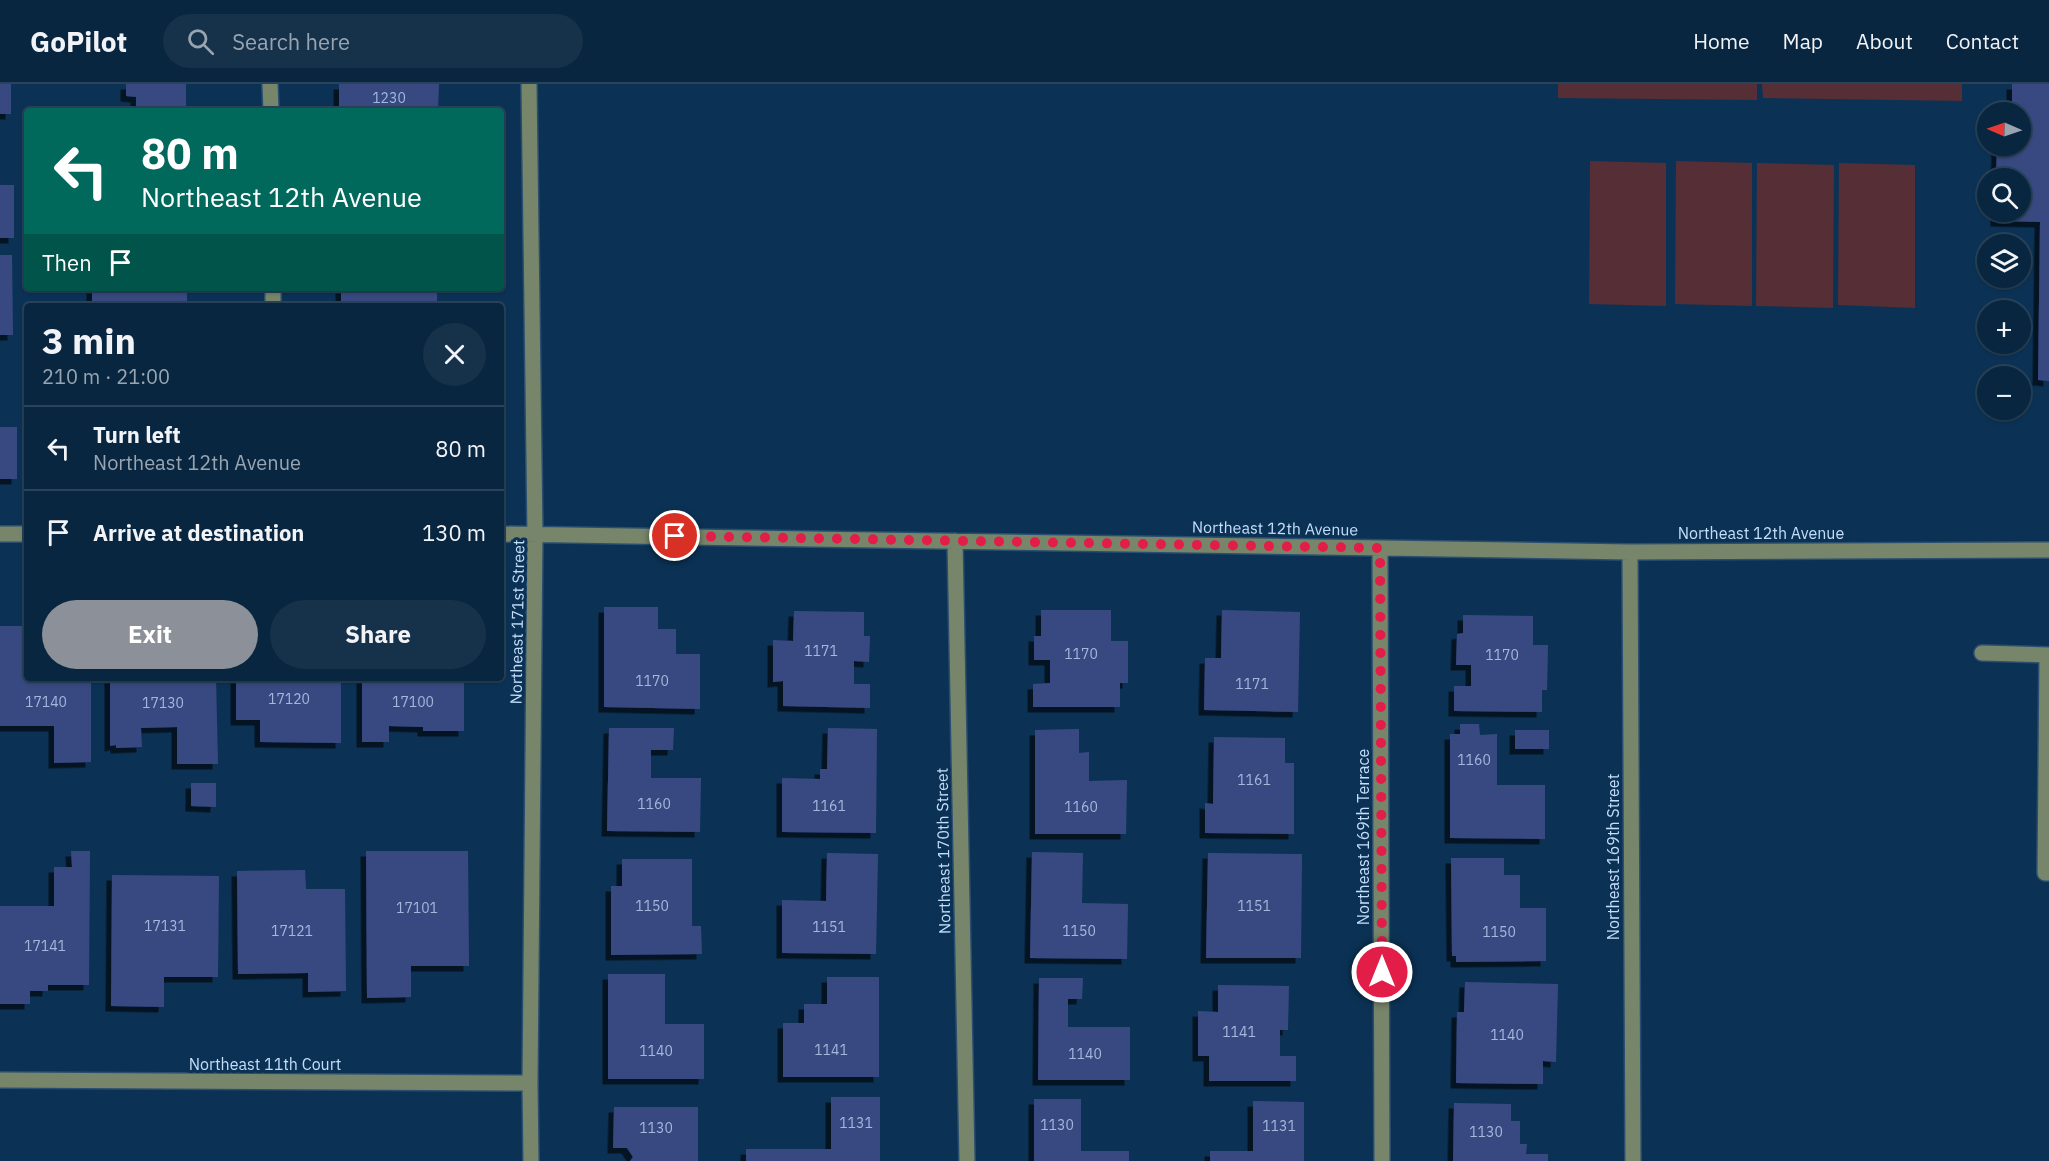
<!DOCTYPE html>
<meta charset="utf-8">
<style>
:root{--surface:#082640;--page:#16324b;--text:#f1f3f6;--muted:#98a5b1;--line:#294359;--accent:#8c9099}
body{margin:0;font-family:"IBM Plex Sans",sans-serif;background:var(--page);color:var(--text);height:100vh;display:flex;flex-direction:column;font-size:22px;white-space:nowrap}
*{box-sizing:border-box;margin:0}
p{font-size:20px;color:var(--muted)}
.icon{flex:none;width:33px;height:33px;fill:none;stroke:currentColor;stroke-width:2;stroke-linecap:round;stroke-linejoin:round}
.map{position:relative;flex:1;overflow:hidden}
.drawer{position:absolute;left:24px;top:219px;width:480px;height:378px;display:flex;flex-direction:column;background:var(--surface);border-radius:6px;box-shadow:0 2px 4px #0004,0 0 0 2px var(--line)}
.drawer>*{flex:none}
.top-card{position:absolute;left:24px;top:24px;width:480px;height:183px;border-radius:6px;box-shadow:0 2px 4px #0004,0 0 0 2px var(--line);background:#00695c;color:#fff;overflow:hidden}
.needle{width:39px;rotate:272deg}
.tools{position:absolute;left:1977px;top:18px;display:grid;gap:12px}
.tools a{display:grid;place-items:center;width:54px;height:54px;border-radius:50%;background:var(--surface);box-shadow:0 2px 4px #0004,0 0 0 2px var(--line);font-size:30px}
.pin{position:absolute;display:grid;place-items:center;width:51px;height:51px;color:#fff;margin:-26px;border:3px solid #fff;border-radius:50%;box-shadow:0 2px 6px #0007}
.me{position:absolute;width:66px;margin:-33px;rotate:0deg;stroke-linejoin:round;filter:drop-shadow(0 0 4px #0008)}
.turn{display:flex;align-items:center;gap:21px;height:126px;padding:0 18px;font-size:27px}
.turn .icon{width:78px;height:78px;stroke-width:2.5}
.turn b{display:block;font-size:42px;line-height:51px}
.then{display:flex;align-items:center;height:57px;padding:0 18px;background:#0003;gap:12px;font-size:22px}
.round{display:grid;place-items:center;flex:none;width:63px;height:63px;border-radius:32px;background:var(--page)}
.headline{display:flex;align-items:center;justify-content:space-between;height:102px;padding:0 18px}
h1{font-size:36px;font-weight:700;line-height:45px}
.primary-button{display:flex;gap:12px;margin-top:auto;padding:12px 18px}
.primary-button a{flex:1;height:69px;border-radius:36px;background:var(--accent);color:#fff;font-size:24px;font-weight:700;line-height:69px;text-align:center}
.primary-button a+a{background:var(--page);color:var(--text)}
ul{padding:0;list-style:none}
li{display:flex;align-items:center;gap:18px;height:84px;padding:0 18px;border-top:2px solid var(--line)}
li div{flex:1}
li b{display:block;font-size:22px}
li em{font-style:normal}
header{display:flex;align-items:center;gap:36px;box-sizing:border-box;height:84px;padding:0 30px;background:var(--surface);border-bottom:2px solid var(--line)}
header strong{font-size:28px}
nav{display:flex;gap:33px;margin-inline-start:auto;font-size:21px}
.search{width:420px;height:54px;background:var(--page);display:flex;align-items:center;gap:15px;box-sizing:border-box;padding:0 21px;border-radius:33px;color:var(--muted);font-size:22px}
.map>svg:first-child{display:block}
.grass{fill:#562e35}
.building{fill:#394981;filter:url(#shadow)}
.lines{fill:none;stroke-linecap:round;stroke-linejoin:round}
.minor-casing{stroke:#294e6f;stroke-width:18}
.minor{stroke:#77856a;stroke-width:15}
.route{stroke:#e11d48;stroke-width:10;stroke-dasharray:0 18}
.labels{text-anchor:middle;stroke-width:6;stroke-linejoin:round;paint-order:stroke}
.number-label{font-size:14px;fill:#a1b9dc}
.street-label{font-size:16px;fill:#c4defa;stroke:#0b3255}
</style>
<header>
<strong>GoPilot</strong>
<div class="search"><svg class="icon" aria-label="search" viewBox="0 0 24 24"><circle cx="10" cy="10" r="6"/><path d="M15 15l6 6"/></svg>Search here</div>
<nav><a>Home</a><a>Map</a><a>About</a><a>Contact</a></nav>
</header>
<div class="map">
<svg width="2049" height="1077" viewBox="0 0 2049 1077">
<defs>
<filter id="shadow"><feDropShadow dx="-5.5" dy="5.5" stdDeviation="0" flood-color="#0009"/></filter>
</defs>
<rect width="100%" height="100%" fill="#0b3255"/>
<path class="grass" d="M1558,0H1757V16L1558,14Z
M1762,0H1962V17L1763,14Z
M1590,77L1666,79V222L1589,220Z
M1676,77L1752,79V222L1675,220Z
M1757,79L1834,81L1833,224L1756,222Z
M1839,79L1915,81V224L1838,221Z"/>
<path class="building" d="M0,0H11V30H0Z
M126,0H186V27H136V13L126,12Z
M339,0H439L438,27H339Z
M2012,0H2049V297L2038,296L2040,138L1996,137V128H2020V94H1996L1997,62H2020V28H2012Z
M0,101H14V154H0Z
M0,171H12L13,251H0Z
M92,204H187V222H92Z
M341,204H437V222H341Z
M0,343H17V395H0Z
M604,523H658V545H676V570H700V625L604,623Z
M1041,526H1111V557H1128V599H1120V623H1033V600L1050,599V576H1034V552H1041Z
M1222,526L1300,528L1298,628L1204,626L1205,574H1221Z
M794,527L864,528V552H870L869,578L854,577V600H870V624L783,622V597L773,598V556L793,557Z
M1463,531L1533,532V561H1548L1547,606H1542V628L1454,627V602H1471V581H1456L1457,550L1463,549Z
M0,542H27V594H91V678L54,679V642H0Z
M110,594H216L218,680H177V643L141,644L142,663L116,664V661L110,662Z
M236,594H341V659L260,658V636H236Z
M362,594H464V647H423V643L389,642V658H362Z
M1460,640H1479L1480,651L1497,650V701H1545V755L1450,754V650H1460Z
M609,644H674L673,666H651V694H701L700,748L607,747Z
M828,644L877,645L876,749L782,748V694L820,695V685H827Z
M1079,645V669L1089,668V697L1127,696L1126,750H1035V646Z
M1515,646H1549V665H1515Z
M1214,653L1285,654V679H1294V750L1205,749V719L1213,720Z
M191,699H216V723L191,722Z
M71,767H90L89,901H48V907H30V920H0V822H54V783H72Z
M366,767H468L469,882H411V913L367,914Z
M1032,768L1083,769L1082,819L1128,820L1127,875L1030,874Z
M827,769L878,770L876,870L782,869V816L826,817Z
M1208,769L1302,770L1301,874H1206Z
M1451,774H1504V791H1520V824H1546V877L1456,878V872H1452Z
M622,775H692V842H701L702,870L611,871V802H622Z
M305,786L306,805H345L346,907L308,908V889L238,890L237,787Z
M112,791L219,792L218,893H164V923L111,922Z
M608,890H665V940H704V995H608Z
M827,893H879V993H783V939H804V920H827Z
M1039,894H1083L1082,915H1068V943H1130V996H1038Z
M1465,898L1558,900L1556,978L1543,977V1000L1456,999L1457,928H1464Z
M1218,901L1289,902L1288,946H1280V972H1296V997H1209V972H1198V927L1218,928Z
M831,1013H880V1077H746V1065H831Z
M1034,1015H1081V1067H1129V1077H1034Z
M1253,1017L1304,1018V1077H1210V1067H1253Z
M1454,1019L1511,1020V1037H1520V1060H1527L1526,1070H1548V1077H1453Z
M614,1023H698V1077H630L633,1073L627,1064H613Z"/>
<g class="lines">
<g class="minor-casing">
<path id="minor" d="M270,0L271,27
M529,0L535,450L530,999L531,1077
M273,204V222
M0,450H27
M501,450L1630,468L2049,466
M955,457L967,1077
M1380,464L1382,1077
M1630,468L1633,1077
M1982,569L2049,571
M2047,571L2045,789H2049
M0,996L530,999"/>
</g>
<use href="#minor" class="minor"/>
</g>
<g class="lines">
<path class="route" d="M675,452L1380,464L1382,888"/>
</g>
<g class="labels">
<g class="number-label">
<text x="389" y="19">1230</text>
<text x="821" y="572">1171</text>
<text x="1081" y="575">1170</text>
<text x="1502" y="576">1170</text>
<text x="652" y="602">1170</text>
<text x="1252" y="605">1171</text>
<text x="289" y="620">17120</text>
<text x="46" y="623">17140</text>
<text x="413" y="623">17100</text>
<text x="163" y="624">17130</text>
<text x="1474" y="681">1160</text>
<text x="1254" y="701">1161</text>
<text x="654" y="725">1160</text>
<text x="829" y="727">1161</text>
<text x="1081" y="728">1160</text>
<text x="652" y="827">1150</text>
<text x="1254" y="827">1151</text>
<text x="417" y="829">17101</text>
<text x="165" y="847">17131</text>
<text x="829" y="848">1151</text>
<text x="292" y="852">17121</text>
<text x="1079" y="852">1150</text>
<text x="1499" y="853">1150</text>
<text x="45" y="867">17141</text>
<text x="1239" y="953">1141</text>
<text x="1507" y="956">1140</text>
<text x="831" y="971">1141</text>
<text x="656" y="972">1140</text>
<text x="1085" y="975">1140</text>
<text x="856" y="1044">1131</text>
<text x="1057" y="1046">1130</text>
<text x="1279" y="1047">1131</text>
<text x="656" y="1049">1130</text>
<text x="1486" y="1053">1130</text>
</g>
<g class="street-label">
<text transform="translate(1275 444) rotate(1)" y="6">Northeast 12th Avenue</text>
<text x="1761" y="455">Northeast 12th Avenue</text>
<text transform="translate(517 538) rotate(-89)" y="6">Northeast 171st Street</text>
<text transform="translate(1363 753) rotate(-90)" y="6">Northeast 169th Terrace</text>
<text transform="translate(943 767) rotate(-91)" y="6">Northeast 170th Street</text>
<text transform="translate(1613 773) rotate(-90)" y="6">Northeast 169th Street</text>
<text x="265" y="986">Northeast 11th Court</text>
</g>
</g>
</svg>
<div class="tools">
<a><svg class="needle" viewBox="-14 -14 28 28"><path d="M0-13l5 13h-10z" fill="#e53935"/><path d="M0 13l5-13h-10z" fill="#98a5b1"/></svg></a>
<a><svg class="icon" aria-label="search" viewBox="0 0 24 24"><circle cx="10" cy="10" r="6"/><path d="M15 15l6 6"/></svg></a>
<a><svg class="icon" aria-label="layers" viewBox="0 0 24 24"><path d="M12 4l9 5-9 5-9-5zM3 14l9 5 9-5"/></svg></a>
<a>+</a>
<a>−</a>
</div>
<div class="pin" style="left:675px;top:452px;background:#d93025"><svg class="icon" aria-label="arrive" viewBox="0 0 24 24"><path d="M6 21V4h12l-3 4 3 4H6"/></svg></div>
<svg class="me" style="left:1382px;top:888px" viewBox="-20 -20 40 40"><circle r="17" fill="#e11d48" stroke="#fff" stroke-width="3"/><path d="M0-11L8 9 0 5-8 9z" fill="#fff"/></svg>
<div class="top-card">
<div class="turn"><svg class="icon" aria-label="left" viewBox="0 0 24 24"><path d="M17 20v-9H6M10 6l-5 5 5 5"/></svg><div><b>80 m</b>Northeast 12th Avenue</div></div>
<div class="then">Then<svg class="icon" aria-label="arrive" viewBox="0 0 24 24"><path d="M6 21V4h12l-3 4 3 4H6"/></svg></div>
</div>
<section class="drawer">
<div class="headline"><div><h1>3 min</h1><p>210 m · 21:00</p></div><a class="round"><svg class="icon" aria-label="close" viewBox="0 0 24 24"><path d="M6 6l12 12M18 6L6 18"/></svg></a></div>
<ul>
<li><svg class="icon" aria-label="left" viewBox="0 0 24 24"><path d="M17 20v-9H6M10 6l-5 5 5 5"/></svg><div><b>Turn left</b><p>Northeast 12th Avenue</p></div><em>80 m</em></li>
<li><svg class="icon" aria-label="arrive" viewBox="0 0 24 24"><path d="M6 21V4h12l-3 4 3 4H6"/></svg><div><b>Arrive at destination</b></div><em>130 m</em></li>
</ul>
<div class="primary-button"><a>Exit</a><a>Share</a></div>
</section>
</div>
